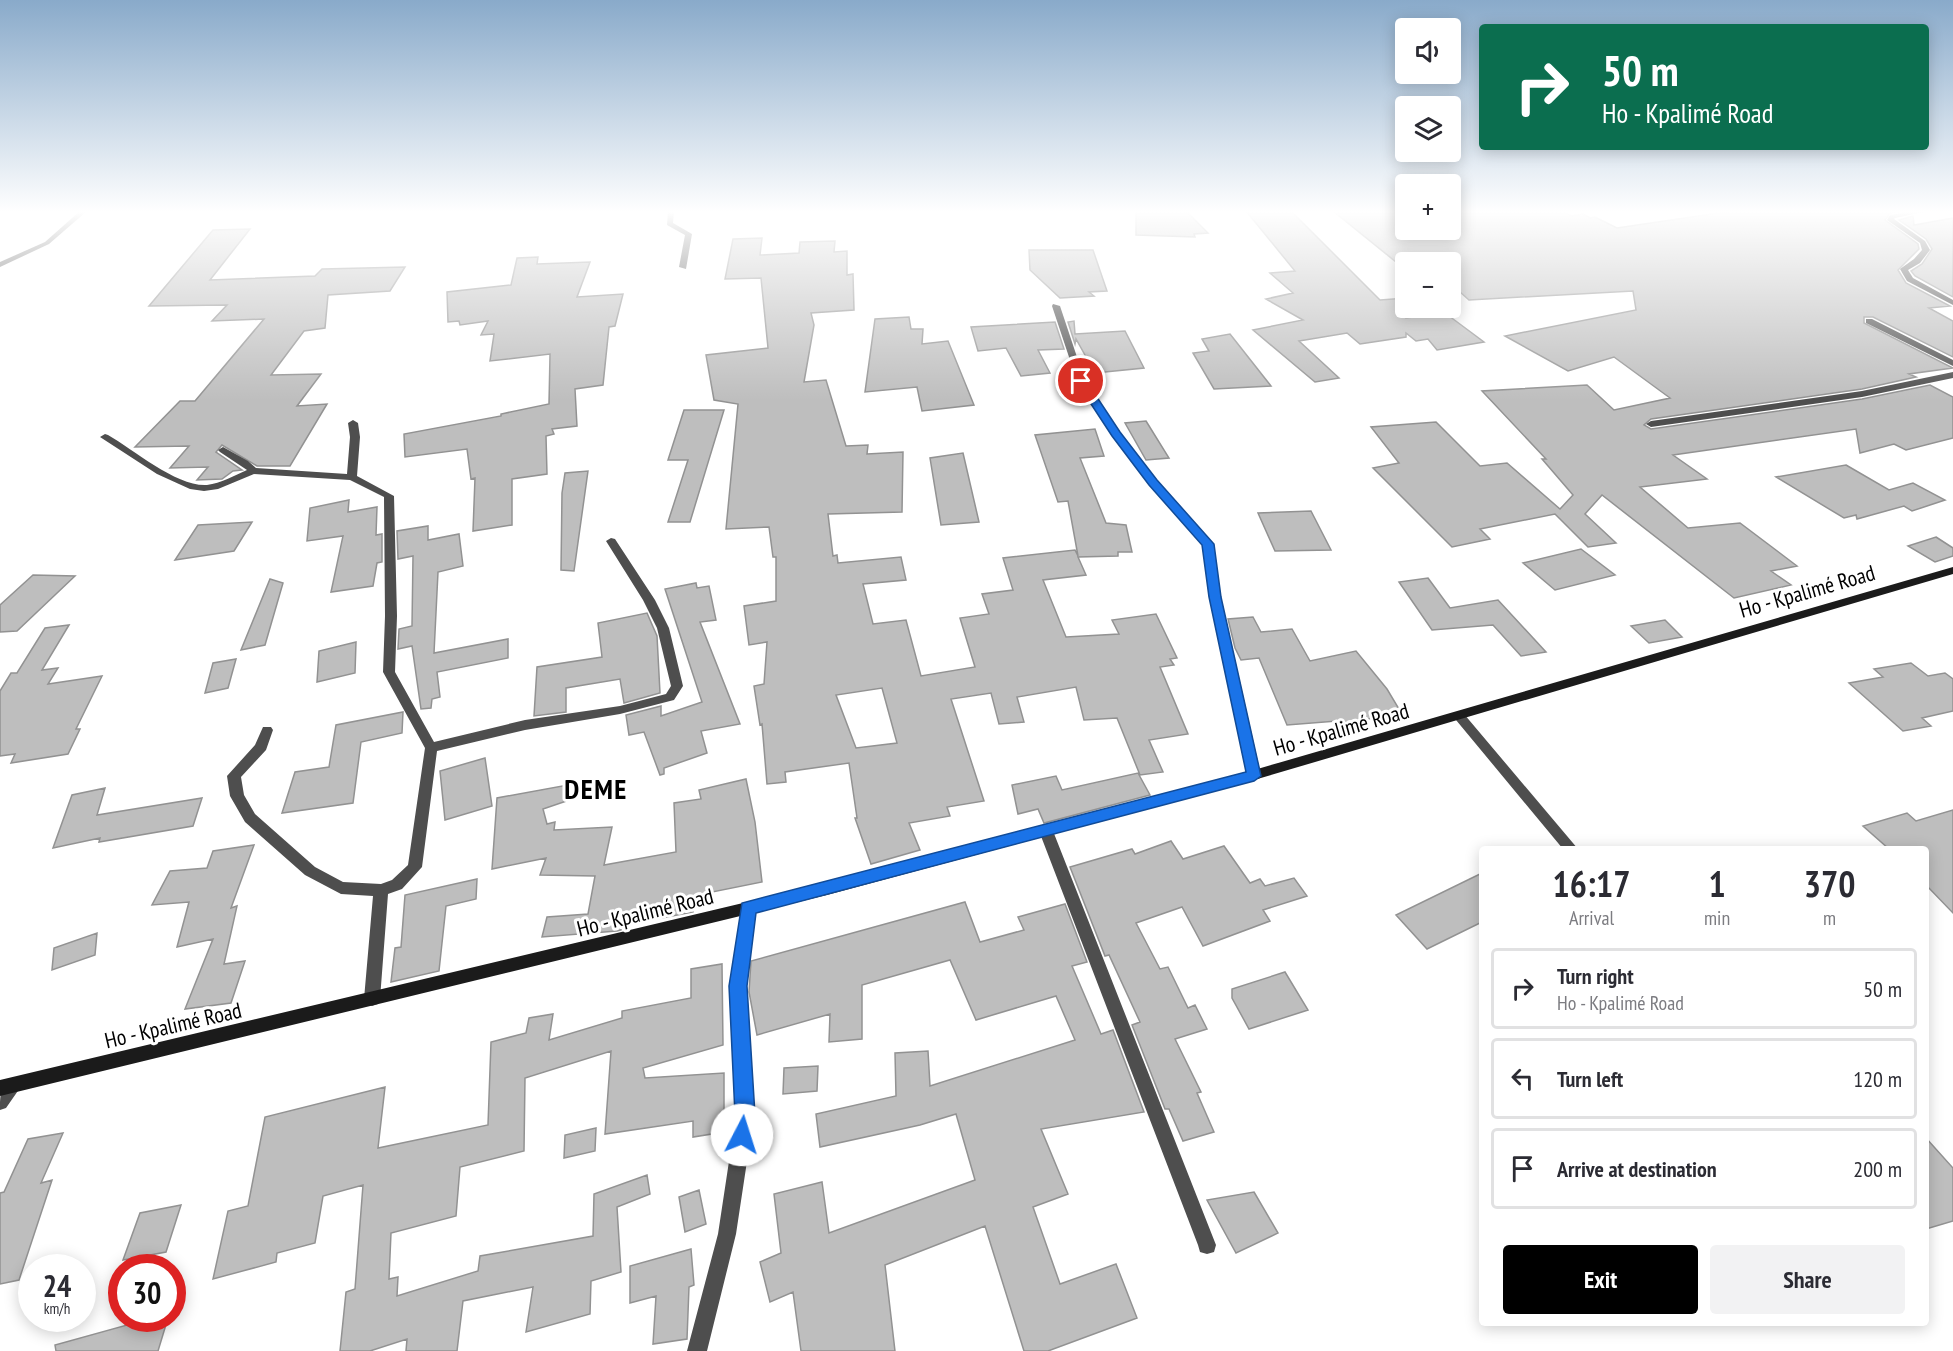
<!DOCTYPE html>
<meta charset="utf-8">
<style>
:root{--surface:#fff;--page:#f2f2f3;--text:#2b2b33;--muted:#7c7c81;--line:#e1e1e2;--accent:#000}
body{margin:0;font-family:"PT Sans Narrow",sans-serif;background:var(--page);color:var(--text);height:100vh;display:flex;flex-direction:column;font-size:22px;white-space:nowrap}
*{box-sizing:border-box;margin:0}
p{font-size:20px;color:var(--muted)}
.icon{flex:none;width:33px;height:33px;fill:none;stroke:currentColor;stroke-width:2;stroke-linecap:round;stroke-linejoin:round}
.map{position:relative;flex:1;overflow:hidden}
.side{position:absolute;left:1479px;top:846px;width:450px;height:480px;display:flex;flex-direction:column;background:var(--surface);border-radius:6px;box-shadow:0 3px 15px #0003}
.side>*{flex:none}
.top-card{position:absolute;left:1479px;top:24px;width:450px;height:126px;border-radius:6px;box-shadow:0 3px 15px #0003;background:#0b6e4f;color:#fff;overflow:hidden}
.fabs{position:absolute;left:1395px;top:18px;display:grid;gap:12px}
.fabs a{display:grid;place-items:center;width:66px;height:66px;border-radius:6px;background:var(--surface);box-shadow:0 3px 15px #0003;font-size:30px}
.speed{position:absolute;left:18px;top:1254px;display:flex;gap:12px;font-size:30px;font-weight:700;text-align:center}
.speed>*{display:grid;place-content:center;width:78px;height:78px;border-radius:50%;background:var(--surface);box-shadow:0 3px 15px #0003;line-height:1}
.speed small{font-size:15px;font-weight:400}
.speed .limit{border:9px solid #d22;background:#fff;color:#111}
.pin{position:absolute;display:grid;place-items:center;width:51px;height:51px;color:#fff;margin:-26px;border:3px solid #fff;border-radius:50%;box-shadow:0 2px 6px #0007}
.me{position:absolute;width:66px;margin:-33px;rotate:5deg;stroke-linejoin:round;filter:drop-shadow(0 0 4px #0008)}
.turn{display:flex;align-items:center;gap:21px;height:126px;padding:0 24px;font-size:27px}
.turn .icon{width:78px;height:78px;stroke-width:2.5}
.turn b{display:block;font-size:42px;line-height:51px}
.eta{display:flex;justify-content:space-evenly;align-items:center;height:102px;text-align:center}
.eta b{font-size:36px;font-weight:800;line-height:42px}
.button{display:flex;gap:12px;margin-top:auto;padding:12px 24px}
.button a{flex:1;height:69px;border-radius:6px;background:var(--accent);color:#fff;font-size:24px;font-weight:800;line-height:69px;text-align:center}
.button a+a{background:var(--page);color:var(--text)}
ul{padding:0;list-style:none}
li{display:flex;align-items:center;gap:18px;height:81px;margin:0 12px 9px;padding:0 12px;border:3px solid var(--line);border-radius:6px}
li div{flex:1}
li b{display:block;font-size:22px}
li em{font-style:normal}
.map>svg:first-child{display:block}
.building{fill:#bebebe;stroke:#929292;stroke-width:1.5;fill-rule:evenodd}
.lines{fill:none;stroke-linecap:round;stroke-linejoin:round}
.minor{fill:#4e4e4e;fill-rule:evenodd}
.secondary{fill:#1b1b1b;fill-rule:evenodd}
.route{fill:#1a73e8;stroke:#114b97;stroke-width:1.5}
.labels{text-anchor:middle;stroke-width:6;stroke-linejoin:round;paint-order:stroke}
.street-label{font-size:22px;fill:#000;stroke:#fff}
.district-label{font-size:28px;font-weight:bold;letter-spacing:1.5px;fill:#000;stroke:#fff}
</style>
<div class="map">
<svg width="1953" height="1351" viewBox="0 0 1953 1351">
<rect width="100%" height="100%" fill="#fff"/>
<path class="building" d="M1136,211H1186L1208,233L1194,234L1195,237L1136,235Z
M1246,211H1291L1380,300L1406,298V318L1445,313L1484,342L1437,350L1428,339L1416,341L1406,333V337L1360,344L1347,333L1299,341L1339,378L1315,382L1253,330L1303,320L1266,299L1293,293L1270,273L1295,271Z
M1333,211H1406V230H1450V211H1563L1571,216L1583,214L1590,218L1595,217L1617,228L1732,211H1901L1890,213L1885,220L1918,244L1919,249L1898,270L1906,283L1950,306L1929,308L1953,321V357L1873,317H1864V323L1953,368L1909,374L1916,377L1862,389L1651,419L1644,425L1651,429L1862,399L1930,385L1953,397V438L1906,450L1894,444L1860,453L1856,429L1673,455L1707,479L1640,487L1688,528L1740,523L1797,566L1771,571L1791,585L1734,598L1602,495L1585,514L1616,543L1588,547L1555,514L1480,529L1490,539L1452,547L1373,468L1399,463L1371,427L1436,422L1480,466L1507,463L1560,509L1573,495L1542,459H1546L1482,391L1587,385L1614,410L1670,398L1614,357L1568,371L1505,336L1636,310L1633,291L1469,300L1450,283V262H1396Z
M1913,216L1914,225L1953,218V297L1915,276L1911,271L1922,264L1932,249L1926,239L1899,220Z
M250,229L210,280L315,276L322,269L405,267L390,291L328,295L325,328L304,331L271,375L321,374L297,406L327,404L290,466H257L222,445L216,452L242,470L233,471L222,479L197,480L208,467L170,468L189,446L135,447L180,401H195L264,319L212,321L227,305L149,306L213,230Z
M762,238L760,255L799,253L800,242L835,241L834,252L847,251V275L853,274L854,310L811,313L814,325L804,382L826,380L846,446L868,445L867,454L903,452L902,512L828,514L833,556L837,555L838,563L901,557L906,580L863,584L873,624L906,620L921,676L975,667L960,618L989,614L982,594L1013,590L1003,558L1075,550L1078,556L1068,501L1058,502L1035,435L1095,429L1104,456L1080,458L1106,523L1126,525L1132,552H1118V556L1078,557L1086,575L1043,580L1066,637L1119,634L1112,620L1156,614L1177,658L1170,659L1174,665L1160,667L1188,734L1149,740L1163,772L1140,775L1117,718L1084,720L1076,687L1017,697L1024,722L999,724L991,693L951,699L984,801L947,807L950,816L909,823L920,850L871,864L855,818H857L849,763L785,772L786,782L767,784L762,724L760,725L754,686L764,684L767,642L749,645L744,606L776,601V557H773L769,527L726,529L738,404L714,400L706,355L768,348L761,278L725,279L733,239ZM882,688L897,743L856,748L836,695Z
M1029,250H1093L1107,291L1089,292L1094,296L1060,298L1030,270Z
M538,257L537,264L590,262L577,297L623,294L615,326L609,327L603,385L575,389L577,426L552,429L554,434L546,436L547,474L512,479V525L473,531L475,478L471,479L467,449L405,457L404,434L501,416V414L549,404L550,354L490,361L494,334L481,335L488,321L460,325L459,321L448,322L447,292L511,285L517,258Z
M909,317L911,329H923L922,344L948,341L974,405L922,411L917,387L865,392L875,319Z
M1074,321L1075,334L1125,331L1144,368L1095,373L1076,339L1075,344L1068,322Z
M1055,322L1064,349L1038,350L1050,373L1021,376L1006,348L978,351L971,327Z
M1230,334L1271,386L1214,389L1193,353L1209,351L1202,339Z
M684,410H724L690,522H668L688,460H668Z
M1146,421L1169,458L1146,460L1125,423Z
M963,453L979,522L941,525L930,458Z
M1846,465L1889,490L1913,483L1945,500L1912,511L1904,506L1857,519L1856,515L1844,518L1776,477Z
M588,471L574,571L561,570L562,493L565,473Z
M349,500L348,512L377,507L376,535L382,534V562L377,563L373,586L331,592L343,536L307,541L310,508Z
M1311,511L1331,550L1275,551L1258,513Z
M252,522L234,551L175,560L198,525Z
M428,526V540L459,534L463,566L438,572L434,653L508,639V658L437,672L440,697L432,699L431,708L421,709L412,646L398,649L399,629L412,626L413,556L398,559L397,531Z
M1936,537L1953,548V556L1935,562L1908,546Z
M1581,549L1615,575L1555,590L1523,563Z
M33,575L75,576L17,631L0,632V605Z
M1428,578L1450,608L1498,600L1546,652L1521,656L1493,625L1432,630L1399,582Z
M270,579L283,583L265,645L241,650Z
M696,583L697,588L709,586L716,620L700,622L740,724L701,731L707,753L664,768V774L660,775L644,732L629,735L626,715L661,706V716L702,702L665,589Z
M647,613L657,636L660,693L624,703L620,679L566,688V712L534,716L537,667L602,657L598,623Z
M1253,617L1261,632L1292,629L1310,661L1356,651L1387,689L1405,719L1384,721L1382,717L1338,723L1337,721L1287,725L1259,658L1241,660L1235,648L1228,619Z
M1665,620L1682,637L1649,643L1631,626Z
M69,625L42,670L58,668L48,684L102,676L76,729H80L68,754L11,763L15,754L0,756V691L11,673H17L45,628Z
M356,642L355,673L317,682L319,651Z
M236,659L228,688L205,693L213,663Z
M1911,663L1928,676L1945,673L1953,679V711L1922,718L1931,726L1903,731L1849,683L1883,677L1874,669Z
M403,712L402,733L361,742L353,803L282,813L295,772L329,767L336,725Z
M485,758L492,806L445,820L440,771Z
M1138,773L1150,795L1044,823L1038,809L1018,814L1012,785L1056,776L1062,790Z
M746,779L755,822L762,882L692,896L693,912L621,926V930L617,931L542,937L547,917L588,914L595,876L540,875L546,858L492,869L497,798L584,782L587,794L543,809L547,824L555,822L554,830L612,827L604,865L676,852L674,803L701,799L699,790Z
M105,788L97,815L202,798L193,826L99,842L100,838L53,848L72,795Z
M1953,810V913L1926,885V849H1889L1863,826L1907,813L1916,821Z
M1171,841L1183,859L1224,846L1250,883L1260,879L1265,886L1294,878L1307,896L1263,910L1270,921L1203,946L1182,907L1136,923L1160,969L1168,967L1188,1008L1195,1005L1207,1029L1175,1039L1201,1092L1197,1093L1214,1132L1183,1141L1169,1109H1165L1132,1025L1140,1022L1109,955L1105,956L1070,867L1132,849L1135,854Z
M254,845L231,908L237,906L224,964L245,961L231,1003L185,1009L213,939L177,947L189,902L152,905L170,871L207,868L213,851Z
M1482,873V922L1427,949L1396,915Z
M477,879L476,899L446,906L439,971L391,982L395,948L401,947L405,895Z
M965,902L980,942L1024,930L1018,917L1065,904L1087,962L1072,966L1101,1034L1113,1030L1144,1112L1041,1129L1068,1194L1033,1207L1060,1284L1116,1264L1137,1318L1048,1351H1024L985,1226L885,1265L895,1351H801L793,1292L770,1302L760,1262L781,1253L774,1194L822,1182L829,1233L975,1180L956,1114L920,1125L820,1147L816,1114L896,1096L895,1053L928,1051L930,1086L1075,1040L1056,996L976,1020L950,960L862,985V1039L829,1042L830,1014L757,1035L749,992L751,961Z
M97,933L95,955L52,970L54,948Z
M722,964L723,1045L643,1068L645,1078L724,1073V1132L693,1137V1121L605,1134L611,1051L525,1078L524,1151L460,1167L456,1216L391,1233L389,1279L398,1277L397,1296L478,1271L480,1256L593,1236L594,1194L647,1175L650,1194L617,1207L621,1272L591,1281L590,1314L526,1332L533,1287L463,1301L457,1351H406L407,1339L370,1351H340L346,1292L355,1289L363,1185L323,1196L315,1243L277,1253L276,1262L213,1279L228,1211L248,1206L265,1117L385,1087L378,1148L488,1125L491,1042L526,1033L529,1018L553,1014L549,1040L622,1018V1011L691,998V969Z
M1285,972L1308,1010L1249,1029L1232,998V989Z
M818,1066L817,1091L783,1094L784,1068Z
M596,1128L595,1151L564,1158L565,1135Z
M63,1133L41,1183L52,1180L19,1280L0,1284V1193L4,1192L28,1139Z
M1926,1138L1953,1168V1221L1926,1229Z
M699,1190L706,1224L685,1232L679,1197Z
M1254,1192L1278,1233L1236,1253L1207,1200Z
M181,1205L166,1252L123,1260L140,1213Z
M691,1249L694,1285L689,1287L687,1339L653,1344L656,1296L630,1303V1266Z
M133,1318H168L158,1351H56L55,1345L131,1324Z"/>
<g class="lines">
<path class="minor" d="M80,211H87L49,244L0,267V262L45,242Z
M668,211H674L673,223L692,234L686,269L679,267L685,235L667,225Z
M1913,211H1928L1895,218L1894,219L1925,241L1930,250L1920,263L1908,270L1913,278L1953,300V305L1907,281L1900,269L1914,259L1922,250L1920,243L1887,220L1890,215Z
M1053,304L1060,306L1085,381L1119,433L1156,480L1213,544L1221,597L1261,775L1259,779H1249L1247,775L1209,597L1203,545L1150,484L1112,436L1077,381L1052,306Z
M1866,319H1872L1953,360V366L1866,323Z
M1953,372V378L1862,397L1651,427L1646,424L1651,421L1862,391Z
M353,420L358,423L360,437L357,476L394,496L397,616L395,672L434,742L525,720L620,706L666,694L671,686L657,628L643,600L606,541L611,538L615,539L655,600L669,628L683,686L674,700L670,701L620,714L525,730L437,751L422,867L402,889L388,894L380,999L378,1004L372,1006L366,1004L364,999L373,896L341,894L305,875L245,822L230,796L227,776L255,745L263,727H271L273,730L266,750L241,777L244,795L255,814L315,867L343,882L381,884L392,880L408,865L425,748L383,672L385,616L384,497L350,480L254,474L218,489L204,491L190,489L157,474L100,437L105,434L108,435C134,450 177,487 207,485C221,483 234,476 247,470L220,452L218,450L223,447L248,461L256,468L347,474L350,437L348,423Z
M1460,712L1464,714L1578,849H1563L1456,720L1454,717L1456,714Z
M1046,825L1051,827L1053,831L1216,1245L1214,1252L1207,1254L1200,1252L1198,1245L1039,831L1041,827Z
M748,902L753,904L755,908L746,985L754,1115L736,1234L707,1351H687L718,1234L736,1115L730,985L741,908L743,904Z
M14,1077L20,1079L22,1085L6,1108L0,1110C0,1096 0,1083 14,1077Z"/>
<path class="secondary" d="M1953,567V574L1254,780L827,895L0,1096V1080L827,883L1254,770Z"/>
</g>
<linearGradient id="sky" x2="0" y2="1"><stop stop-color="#89aaca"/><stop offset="0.53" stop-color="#fff"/><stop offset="1" stop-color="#fff" stop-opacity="0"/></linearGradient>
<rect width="1953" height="400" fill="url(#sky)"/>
<path class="route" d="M1078,379H1085L1120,432L1157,480L1214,544L1221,597L1261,776L1254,781L756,913L747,986L755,1115L749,1142L742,1145L735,1142L732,1135L735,1115L729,986L742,903L1246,772L1209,597L1202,545L1149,485L1112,436L1076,381Z"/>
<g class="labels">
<g class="street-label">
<text transform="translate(1807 591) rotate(-16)" y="8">Ho - Kpalimé Road</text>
<text transform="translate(1341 729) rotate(-16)" y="8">Ho - Kpalimé Road</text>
<text transform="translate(645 912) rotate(-14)" y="8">Ho - Kpalimé Road</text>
<text transform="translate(173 1025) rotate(-13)" y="8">Ho - Kpalimé Road</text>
</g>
<g class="district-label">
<text x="596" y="799">DEME</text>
</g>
</g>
</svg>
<div class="fabs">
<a><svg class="icon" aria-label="sound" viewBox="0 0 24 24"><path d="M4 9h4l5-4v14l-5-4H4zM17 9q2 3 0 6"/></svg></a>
<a><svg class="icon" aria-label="layers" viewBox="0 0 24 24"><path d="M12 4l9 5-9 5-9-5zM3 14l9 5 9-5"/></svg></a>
<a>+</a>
<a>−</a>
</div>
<div class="speed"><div>24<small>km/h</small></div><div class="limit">30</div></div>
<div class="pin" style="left:1081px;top:381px;background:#d93025"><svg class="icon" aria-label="arrive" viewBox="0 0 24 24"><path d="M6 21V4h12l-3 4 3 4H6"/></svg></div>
<svg class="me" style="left:742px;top:1135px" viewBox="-20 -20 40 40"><circle r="19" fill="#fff"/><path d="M0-13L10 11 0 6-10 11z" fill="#1a73e8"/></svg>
<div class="top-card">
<div class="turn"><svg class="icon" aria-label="right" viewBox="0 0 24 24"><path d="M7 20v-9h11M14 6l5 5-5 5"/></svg><div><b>50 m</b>Ho - Kpalimé Road</div></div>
</div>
<section class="side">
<div class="eta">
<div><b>16:17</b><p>Arrival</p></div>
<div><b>1</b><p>min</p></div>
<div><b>370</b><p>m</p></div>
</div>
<ul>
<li><svg class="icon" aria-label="right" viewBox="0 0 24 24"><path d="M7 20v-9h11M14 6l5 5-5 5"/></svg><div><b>Turn right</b><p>Ho - Kpalimé Road</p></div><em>50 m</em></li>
<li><svg class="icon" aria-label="left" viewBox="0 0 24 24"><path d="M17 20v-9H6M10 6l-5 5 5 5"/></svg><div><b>Turn left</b></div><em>120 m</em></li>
<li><svg class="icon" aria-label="arrive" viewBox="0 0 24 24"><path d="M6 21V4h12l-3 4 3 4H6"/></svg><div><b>Arrive at destination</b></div><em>200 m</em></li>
</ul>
<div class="button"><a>Exit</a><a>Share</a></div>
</section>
</div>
